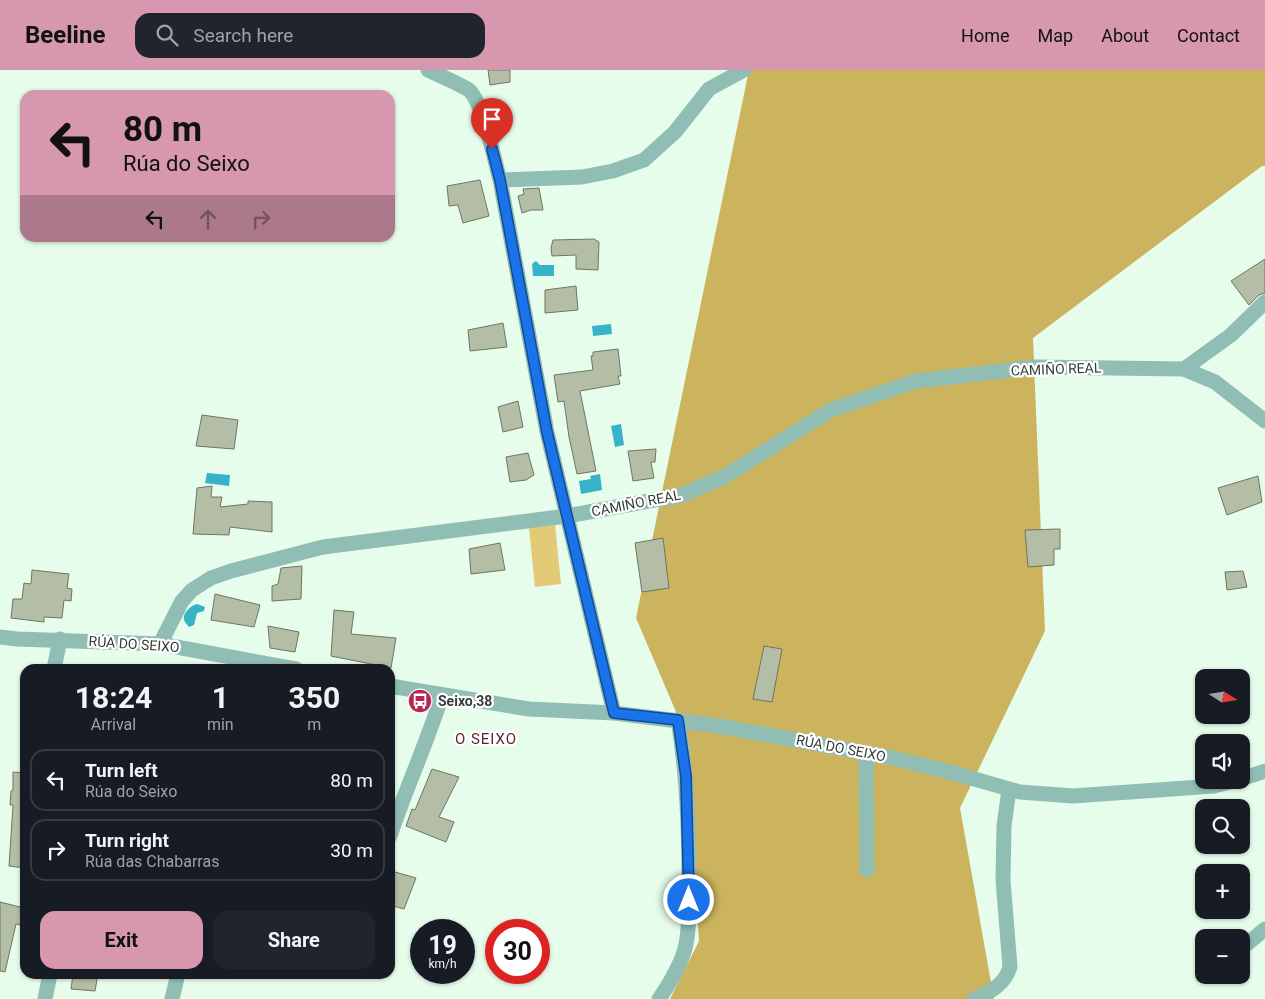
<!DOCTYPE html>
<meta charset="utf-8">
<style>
:root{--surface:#171b24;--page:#20242c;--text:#f1f3f6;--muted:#9ea1a6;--line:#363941;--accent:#d697af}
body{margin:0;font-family:Roboto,sans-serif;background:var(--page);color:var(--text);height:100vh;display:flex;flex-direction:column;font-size:19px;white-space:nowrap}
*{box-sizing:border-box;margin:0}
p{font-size:16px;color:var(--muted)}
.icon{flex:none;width:28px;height:28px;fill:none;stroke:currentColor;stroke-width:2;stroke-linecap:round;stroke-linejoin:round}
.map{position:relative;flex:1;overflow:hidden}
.drawer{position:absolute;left:20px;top:594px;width:375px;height:315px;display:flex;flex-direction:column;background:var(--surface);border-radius:15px;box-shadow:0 1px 4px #0004}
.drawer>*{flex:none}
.top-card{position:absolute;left:20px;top:20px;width:375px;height:152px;border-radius:15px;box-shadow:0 1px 4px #0004;background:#d697af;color:#111;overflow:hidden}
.needle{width:32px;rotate:102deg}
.controls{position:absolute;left:1195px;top:599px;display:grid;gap:10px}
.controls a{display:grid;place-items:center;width:55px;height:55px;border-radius:10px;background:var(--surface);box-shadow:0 1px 4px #0004;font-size:25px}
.speed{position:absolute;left:410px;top:849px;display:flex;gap:10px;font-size:25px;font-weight:700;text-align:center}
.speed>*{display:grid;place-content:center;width:65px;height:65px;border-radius:50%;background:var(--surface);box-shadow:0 1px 4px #0004;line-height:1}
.speed small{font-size:12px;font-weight:400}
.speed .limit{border:8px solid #d22;background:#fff;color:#111}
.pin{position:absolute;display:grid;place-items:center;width:42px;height:42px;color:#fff;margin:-51px -21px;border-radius:50% 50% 50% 0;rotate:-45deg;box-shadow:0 0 5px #0007}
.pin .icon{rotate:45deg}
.me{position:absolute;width:55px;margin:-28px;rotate:0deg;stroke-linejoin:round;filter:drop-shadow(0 0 4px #0008)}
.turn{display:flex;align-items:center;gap:18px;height:105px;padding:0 20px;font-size:22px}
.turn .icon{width:65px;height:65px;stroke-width:2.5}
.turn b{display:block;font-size:35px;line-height:42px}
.lanes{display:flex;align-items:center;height:48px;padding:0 20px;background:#0003;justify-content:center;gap:25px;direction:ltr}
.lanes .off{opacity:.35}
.eta{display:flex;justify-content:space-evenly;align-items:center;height:85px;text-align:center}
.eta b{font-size:30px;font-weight:700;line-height:35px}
.action{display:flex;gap:10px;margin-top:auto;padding:10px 20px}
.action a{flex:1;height:58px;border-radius:15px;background:var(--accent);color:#111;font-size:20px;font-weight:700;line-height:58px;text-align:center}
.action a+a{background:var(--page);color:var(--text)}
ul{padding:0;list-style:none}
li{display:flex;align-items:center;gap:15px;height:62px;margin:0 10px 8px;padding:0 10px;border:2px solid var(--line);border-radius:15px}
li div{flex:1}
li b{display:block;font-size:19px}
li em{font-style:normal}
header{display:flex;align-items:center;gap:30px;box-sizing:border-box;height:70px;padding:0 25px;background:var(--accent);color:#111}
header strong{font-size:24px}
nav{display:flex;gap:28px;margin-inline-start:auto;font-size:18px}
.search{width:350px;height:45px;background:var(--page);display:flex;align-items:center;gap:12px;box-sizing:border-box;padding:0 18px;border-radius:15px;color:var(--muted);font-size:19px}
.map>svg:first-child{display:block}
.green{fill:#e3ca76}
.forest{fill:#ccb45f}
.water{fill:#37b3c7}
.building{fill:#b4bda6;stroke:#6e7661}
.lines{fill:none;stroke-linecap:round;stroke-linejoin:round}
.street{stroke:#90bdb4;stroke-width:15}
.route-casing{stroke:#114b97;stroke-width:12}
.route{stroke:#1a73e8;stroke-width:9}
.labels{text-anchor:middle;stroke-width:4.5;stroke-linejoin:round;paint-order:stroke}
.street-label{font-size:14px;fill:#353d37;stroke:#fff}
.poi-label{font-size:14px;font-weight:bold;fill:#353d37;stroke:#fff;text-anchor:start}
.neighbourhood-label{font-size:15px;letter-spacing:1px;fill:#641f33;stroke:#fff}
</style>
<header>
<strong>Beeline</strong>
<div class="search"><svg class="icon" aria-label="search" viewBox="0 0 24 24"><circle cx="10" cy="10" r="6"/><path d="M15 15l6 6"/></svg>Search here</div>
<nav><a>Home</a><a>Map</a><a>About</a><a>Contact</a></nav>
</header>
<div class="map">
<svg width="1265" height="929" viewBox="0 0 1265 929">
<rect width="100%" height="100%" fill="#e7fdec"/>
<path class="green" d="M555,455L561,514L535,517L529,458Z"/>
<path class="forest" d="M749,0H1265V96H1262L1033,268L1045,561L960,738L994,929H670L699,871L685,663L636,548Z"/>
<path class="water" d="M536,191L540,195H554V206H533L532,194Z
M611,254L612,264L593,266L592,256Z
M621,354L624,375L615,377L611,356Z
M207,403L230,405L229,416L205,413Z
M600,404L602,420L581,424L579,411L591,409L590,406Z
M197,534L205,537L204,541L197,543L194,555L189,557C189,557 184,551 184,550C182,544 191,535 197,534Z"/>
<path class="building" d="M488,0H510V12L490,15Z
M480,110L489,146L463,153L458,135L449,136L447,116Z
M539,118L543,140H531L522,143L518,126L524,124L523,119Z
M594,169L599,172L598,200L576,199V185L552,186L551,178L553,170Z
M1265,189V223L1259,225L1249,235L1231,211Z
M576,216L578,240L545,243V220Z
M503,253L507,277L470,281L468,260Z
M618,279L621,306H618L620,314L580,321L596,401L577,404L569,367L564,331L558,332L554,305L593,300L591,286H593V282Z
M518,331L523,357L503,362L498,337Z
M202,345L238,350L234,379L196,376Z
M656,379L655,392H651L654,408L633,411L628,381Z
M528,383L534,405L526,410L510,412L506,387Z
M1258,406L1262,432L1227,445L1218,418Z
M212,416L211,427H222L220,437L248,434V431L272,432V462L230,457L229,465L193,464L197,418Z
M1060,459V479H1054V495L1028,497L1025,460Z
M663,468L669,518L642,522L635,473Z
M500,473L505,500L471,504L469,479Z
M302,496L301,529L272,531V516L278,514L281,498Z
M32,500L69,504L67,518L72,519L71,531L64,530L62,548L44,547V552L11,548L13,529H22L24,513L31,514Z
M1243,501L1247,517L1227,520L1225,502Z
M215,524L260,535L254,557L211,550Z
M334,540L354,542L351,564L396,568L391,598L331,586Z
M268,556L299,562L295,582L270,578Z
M764,576L782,579L772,632L753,629Z
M432,699L459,707L439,747L454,752L446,772L406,756L412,739L415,740Z
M13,702L25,703V798L9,796L13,735H10L11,721L13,720Z
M395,802L416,808L404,839L390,835V813Z
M0,832L24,838L20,855L16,854L5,902L0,901Z
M73,904H98L95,921L71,919Z"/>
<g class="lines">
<path class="street" d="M428,0C438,5 463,15 470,21C484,36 494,89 500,110L547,362L614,643
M500,110L582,107L613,101L644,90L675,62L709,19L744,0
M1265,232L1231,265L1184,299L1215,312L1265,351
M0,567L17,569L160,574L296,599
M160,574L182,531L192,520L211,508L231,501L323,477L567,446L682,425L724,407L831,340L916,311L1036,297L1184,299
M54,599L60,569
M390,616L529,639L614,643L719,656L888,687L950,702L1020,722L1073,726L1214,716L1237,710
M866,683L867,800
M1241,709L1265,701
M390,766C406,718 427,673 442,625
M1241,879L1265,859
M45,929L50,904
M172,929L178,904
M659,929C670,913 682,894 686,874C690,854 689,831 689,810C689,757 687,703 678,650
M974,929C991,922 1005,914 1010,897L1003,810L1004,756L1009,719"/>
</g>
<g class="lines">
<g class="route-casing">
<path id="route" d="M492,79L500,110L547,362L614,643L678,650L686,706L689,830"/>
</g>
<use href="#route" class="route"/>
</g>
<defs>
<g id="bus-disc" transform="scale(1.25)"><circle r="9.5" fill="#b62758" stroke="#fff"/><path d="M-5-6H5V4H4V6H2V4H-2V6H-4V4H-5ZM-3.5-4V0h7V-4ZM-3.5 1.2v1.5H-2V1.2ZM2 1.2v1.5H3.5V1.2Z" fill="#fff"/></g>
</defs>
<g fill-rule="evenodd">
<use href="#bus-disc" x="420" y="631"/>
</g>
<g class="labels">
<g class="street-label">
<text transform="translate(1056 299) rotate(-2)" y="5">CAMIÑO REAL</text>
<text transform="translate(636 433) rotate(-11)" y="5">CAMIÑO REAL</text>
<text transform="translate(134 574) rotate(4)" y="5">RÚA DO SEIXO</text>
<text transform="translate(841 678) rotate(11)" y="5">RÚA DO SEIXO</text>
</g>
<g class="poi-label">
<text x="438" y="636">Seixo,38</text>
</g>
<g class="neighbourhood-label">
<text x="486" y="674">O SEIXO</text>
</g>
</g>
</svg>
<div class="controls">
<a><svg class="needle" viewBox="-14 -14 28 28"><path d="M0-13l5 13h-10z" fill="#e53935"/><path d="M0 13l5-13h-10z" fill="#9ea1a6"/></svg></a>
<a><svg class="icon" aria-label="sound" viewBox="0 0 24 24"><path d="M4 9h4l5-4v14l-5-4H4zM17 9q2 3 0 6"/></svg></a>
<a><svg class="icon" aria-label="search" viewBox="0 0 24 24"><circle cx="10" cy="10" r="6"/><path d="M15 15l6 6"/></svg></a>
<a>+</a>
<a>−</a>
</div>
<div class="speed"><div>19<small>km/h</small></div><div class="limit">30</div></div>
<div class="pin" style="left:492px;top:79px;background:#d93025"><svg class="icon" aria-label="arrive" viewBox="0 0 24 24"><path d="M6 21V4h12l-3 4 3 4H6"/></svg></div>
<svg class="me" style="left:689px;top:830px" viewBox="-20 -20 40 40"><circle r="17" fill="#1a73e8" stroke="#fff" stroke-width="3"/><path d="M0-11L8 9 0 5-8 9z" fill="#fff"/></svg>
<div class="top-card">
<div class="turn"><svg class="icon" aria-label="left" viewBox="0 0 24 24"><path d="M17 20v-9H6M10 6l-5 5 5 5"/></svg><div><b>80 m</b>Rúa do Seixo</div></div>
<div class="lanes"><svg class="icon" aria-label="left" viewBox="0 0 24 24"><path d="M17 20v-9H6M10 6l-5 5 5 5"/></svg><svg class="icon off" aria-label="ahead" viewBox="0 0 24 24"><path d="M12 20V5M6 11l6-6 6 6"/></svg><svg class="icon off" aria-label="right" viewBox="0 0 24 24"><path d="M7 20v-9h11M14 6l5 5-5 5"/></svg></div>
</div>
<section class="drawer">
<div class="eta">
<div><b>18:24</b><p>Arrival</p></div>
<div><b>1</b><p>min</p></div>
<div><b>350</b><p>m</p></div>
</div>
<ul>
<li><svg class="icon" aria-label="left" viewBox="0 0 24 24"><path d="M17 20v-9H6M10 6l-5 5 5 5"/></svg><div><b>Turn left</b><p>Rúa do Seixo</p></div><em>80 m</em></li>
<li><svg class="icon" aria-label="right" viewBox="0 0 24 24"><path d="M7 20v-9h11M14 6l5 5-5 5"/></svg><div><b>Turn right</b><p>Rúa das Chabarras</p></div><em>30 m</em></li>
</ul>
<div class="action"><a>Exit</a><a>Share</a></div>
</section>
</div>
